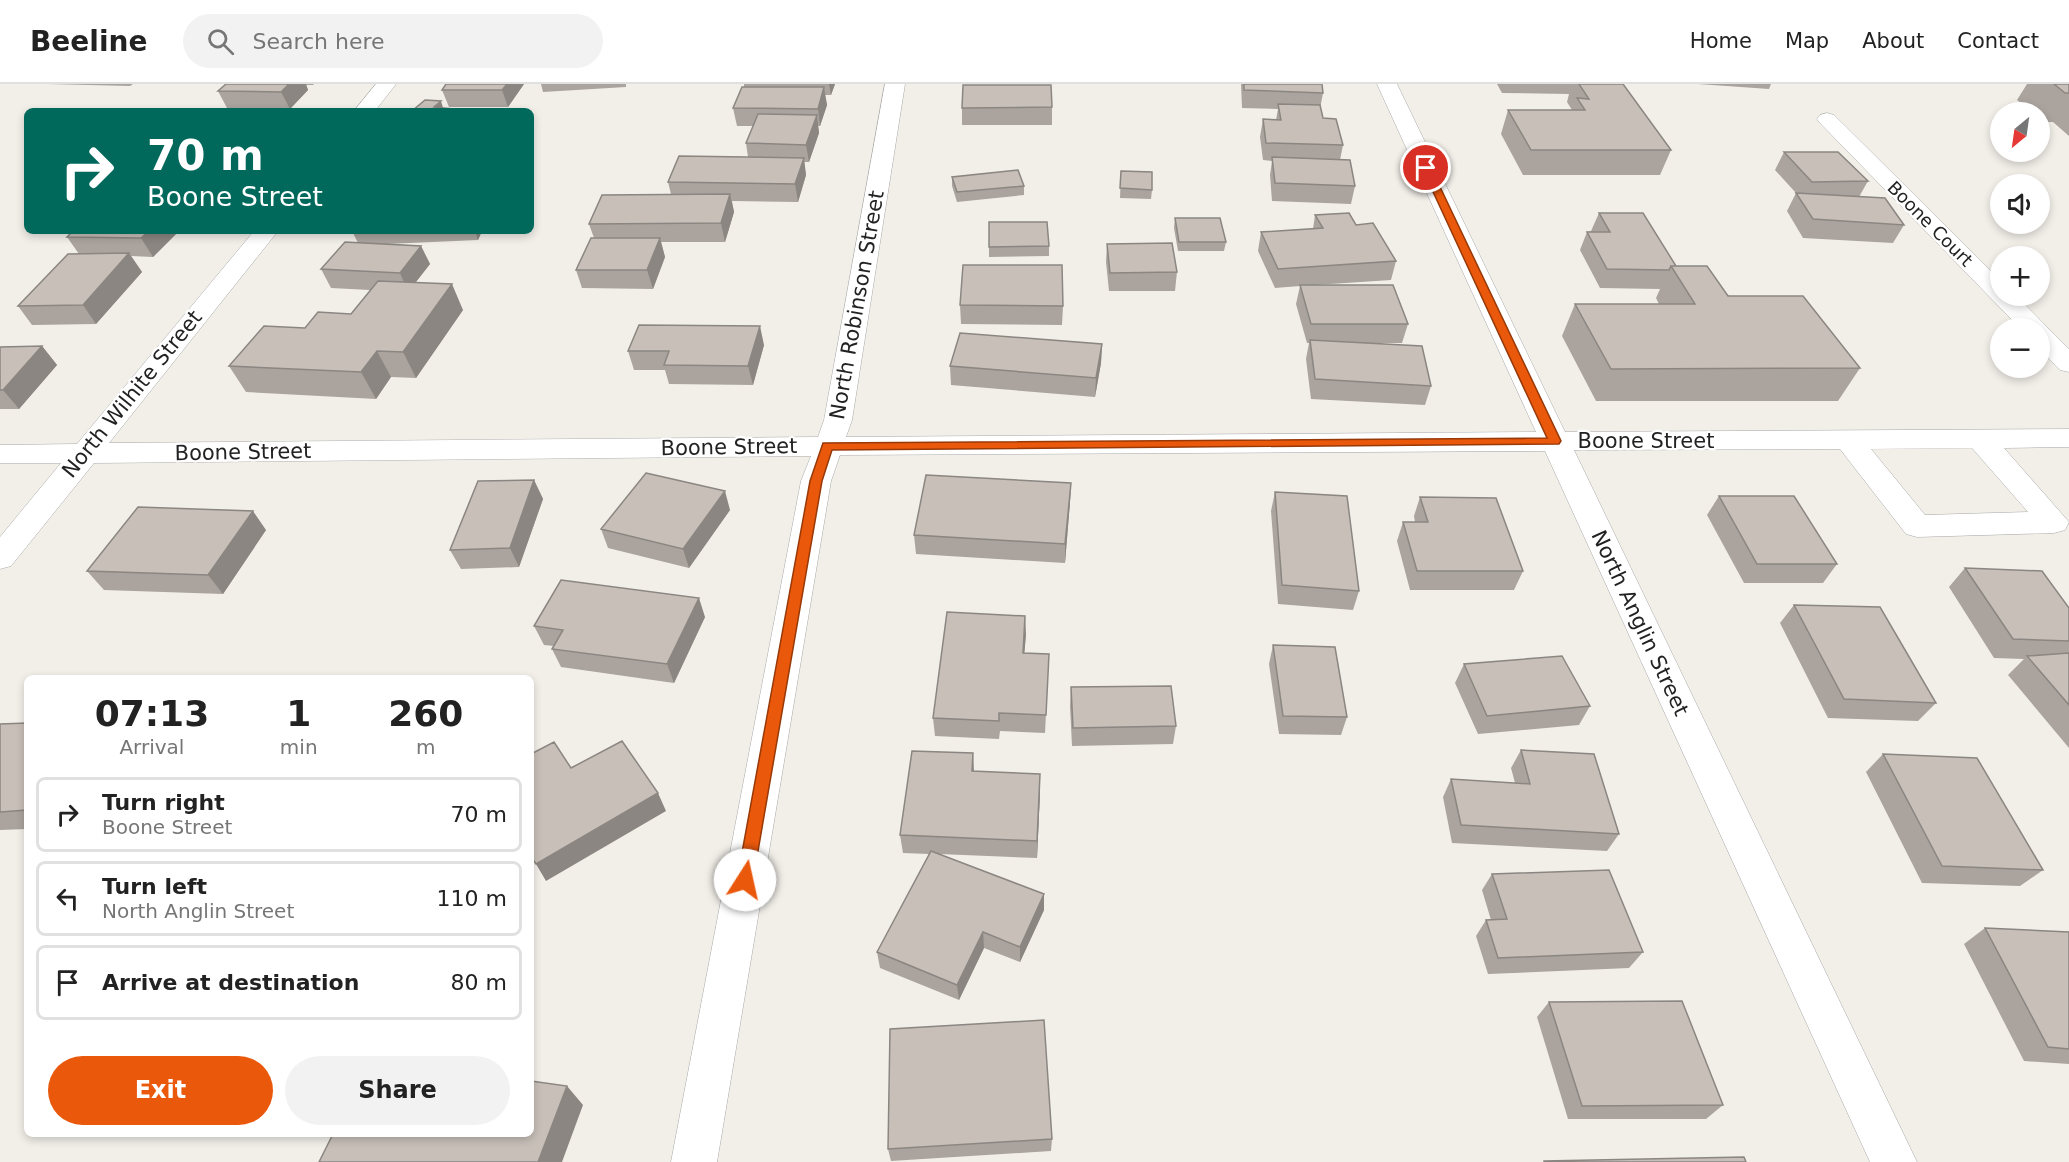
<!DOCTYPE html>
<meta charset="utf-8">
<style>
:root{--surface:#fff;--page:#f2f2f2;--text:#222;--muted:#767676;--line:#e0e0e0;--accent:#ea580c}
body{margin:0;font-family:"DejaVu Sans",sans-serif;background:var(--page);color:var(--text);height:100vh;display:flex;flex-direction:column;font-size:22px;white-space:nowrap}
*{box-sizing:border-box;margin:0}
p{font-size:20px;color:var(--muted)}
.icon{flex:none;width:33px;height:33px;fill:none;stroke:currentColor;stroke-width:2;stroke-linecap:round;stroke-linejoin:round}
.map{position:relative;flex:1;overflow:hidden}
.drawer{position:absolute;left:24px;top:591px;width:510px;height:462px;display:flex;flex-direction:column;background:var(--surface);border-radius:9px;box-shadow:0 3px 9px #0003}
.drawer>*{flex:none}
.banner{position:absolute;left:24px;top:24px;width:510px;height:126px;border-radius:9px;box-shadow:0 3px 9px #0003;background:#00695c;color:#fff;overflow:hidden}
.needle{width:39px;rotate:209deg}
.controls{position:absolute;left:1990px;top:18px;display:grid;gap:12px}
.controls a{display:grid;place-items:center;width:60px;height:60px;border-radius:50%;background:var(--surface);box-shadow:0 3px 9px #0003;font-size:30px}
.pin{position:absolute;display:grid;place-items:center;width:51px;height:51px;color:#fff;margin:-26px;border:3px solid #fff;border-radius:50%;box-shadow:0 2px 6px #0007}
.me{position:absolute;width:66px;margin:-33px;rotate:10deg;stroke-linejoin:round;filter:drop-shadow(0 0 4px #0008)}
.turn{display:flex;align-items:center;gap:21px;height:126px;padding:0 24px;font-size:27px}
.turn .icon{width:78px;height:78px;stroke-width:2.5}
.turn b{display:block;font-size:42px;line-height:51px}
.eta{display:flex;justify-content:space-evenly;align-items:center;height:102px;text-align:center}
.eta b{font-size:36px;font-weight:700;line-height:42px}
.cta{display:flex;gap:12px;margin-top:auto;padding:12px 24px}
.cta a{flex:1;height:69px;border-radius:36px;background:var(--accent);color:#fff;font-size:24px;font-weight:700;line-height:69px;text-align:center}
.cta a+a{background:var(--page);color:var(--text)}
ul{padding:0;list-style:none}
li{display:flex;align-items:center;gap:18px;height:75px;margin:0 12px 9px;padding:0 12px;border:3px solid var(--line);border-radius:9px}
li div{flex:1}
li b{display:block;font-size:22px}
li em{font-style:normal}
header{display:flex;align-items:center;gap:36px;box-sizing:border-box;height:84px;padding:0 30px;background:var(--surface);border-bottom:2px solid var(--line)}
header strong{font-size:28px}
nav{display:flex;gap:33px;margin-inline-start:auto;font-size:21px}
.search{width:420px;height:54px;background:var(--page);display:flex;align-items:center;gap:15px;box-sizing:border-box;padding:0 21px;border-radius:33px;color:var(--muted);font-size:22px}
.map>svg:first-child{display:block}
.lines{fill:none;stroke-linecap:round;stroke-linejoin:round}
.minor-casing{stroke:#a9a9a9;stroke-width:1}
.minor{fill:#fff;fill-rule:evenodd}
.wall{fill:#aba49e}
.shaded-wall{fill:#8b8681}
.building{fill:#c7bfb8;stroke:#8b8681;stroke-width:1.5}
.route{fill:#ea580c;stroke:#983908;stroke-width:1.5}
.labels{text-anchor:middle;stroke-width:4.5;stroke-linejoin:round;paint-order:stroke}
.far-street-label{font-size:18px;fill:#222;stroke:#fff}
.street-label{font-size:21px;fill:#222;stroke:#fff}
</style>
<header>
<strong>Beeline</strong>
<div class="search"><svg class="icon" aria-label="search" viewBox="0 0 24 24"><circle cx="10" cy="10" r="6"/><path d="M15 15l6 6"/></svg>Search here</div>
<nav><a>Home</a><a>Map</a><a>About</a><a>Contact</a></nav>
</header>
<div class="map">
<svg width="2069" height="1078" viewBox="0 0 2069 1078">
<rect width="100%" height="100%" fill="#f2efe9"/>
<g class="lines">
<g class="minor-casing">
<path id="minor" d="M376,0H396L375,27H354Z
M885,0H905L852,336L846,353L1536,348L1377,0H1397L1565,348L2069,345V363L2004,364L2069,438L2065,446L2054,449L1917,453L1906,450L1840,365L1574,366L1917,1078H1870L1545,367L840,371L831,397L717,1078H671L801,397L811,372L94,379L11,482L0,485V453L61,379H0V361L77,360L254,147H278L109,359L818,353L824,336ZM1972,364L2028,428L1925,431L1871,365Z
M1827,29L1834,31L2001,197V212H2016C2035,230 2050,247 2069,265V288L2060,286L2040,266V244H2020L1820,39L1817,35L1820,31Z"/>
</g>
<use href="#minor" class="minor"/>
</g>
<path class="wall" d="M48,0H133L130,2Z
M226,0H314L313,1H306L308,6L290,25L227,24L218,7Z
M446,0H524L508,23H449L442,6Z
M541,0H626V3L543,8Z
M744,0H835L831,11H825L827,21L820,42H818L819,49L809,78H804L806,91L798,118L732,117L734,128L725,158H661L665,173L653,205L582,204L576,186L594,154L589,140L671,110L668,98L748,73L746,59L753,42H737L733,24L744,3Z
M1241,0H1322L1323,9L1320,25L1323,34L1343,61L1340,76L1355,102L1351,120L1272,117L1270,91L1272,77L1263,76L1260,53L1263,35L1276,36L1278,25L1242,24Z
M1497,0H1623L1671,66L1660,91H1523L1501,50L1508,26H1572L1567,18L1569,10L1502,9Z
M1698,0H1771L1769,5Z
M2027,0H2069V52L2053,38H2045L2040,34V28H2033L2017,16Z
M1052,23V41H962V24Z
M1784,68L1868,97L1859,113L1904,141L1893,159L1803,154L1787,127L1796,109L1775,86Z
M1121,87L1152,106L1151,115L1120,114Z
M952,93L1024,102V111L957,118L952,102Z
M1599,129L1676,182L1860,284L1838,317H1596L1562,252L1575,220H1659L1656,214L1660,205L1600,204L1580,166L1587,148L1591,147Z
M1315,131L1356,141L1396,177L1391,196L1315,201L1408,240L1402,259H1361L1431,302L1425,321L1311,315L1306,275L1309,259H1307L1296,220L1300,202L1275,204L1258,167L1261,148L1313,145Z
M1175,134L1226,158L1224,167H1178L1174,144Z
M989,138L1049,162V172L989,173Z
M179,147L153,173L131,172L142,188L96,240L32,241L18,222L79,170L67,153Z
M352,147H482L478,156L387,160L421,162L430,180L416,198L463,226L416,294L391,293L376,315L246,308L229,282L351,230L370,206L331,204L321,185L358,159Z
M1107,160L1177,188L1175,207H1109L1106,178Z
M960,221L1063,222L1062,241L961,240Z
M1102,260L1101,279L1095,313L951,301L950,282Z
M764,261L753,301L669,300L665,286H634L628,267Z
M42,262L57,281L19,325H0V263Z
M534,396L543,415L519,483L461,485L450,466Z
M1071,399L1070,418L1065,479L916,470L914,451Z
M1275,408L1359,507L1353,526L1278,520L1271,427Z
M1719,412L1837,480L1823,499H1744L1707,431Z
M1420,413L1523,487L1514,506H1410L1397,457L1403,438H1415L1414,432Z
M730,426L689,484L608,464L601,445Z
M266,446L223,510L104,506L87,487Z
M1965,484L2069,524V664L2008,591L2024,575L1994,574L1949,503Z
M1794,521L1936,619L1918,637L1828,634L1780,539Z
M705,533L674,599L561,583L552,565L554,562L544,561L534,542Z
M1026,550L1024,569L1049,570L1045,649L1000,647L999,655L935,652L933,634Z
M1273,561L1347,633L1341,651L1279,650L1269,580Z
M1464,580L1590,622L1579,641L1478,650L1455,599Z
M1071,603L1176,642L1173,660L1072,662L1070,622Z
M27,639V745L0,746V640Z
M1521,666L1619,750L1607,767L1452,759L1443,713L1451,695L1515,699L1511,684Z
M1883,670L2043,786L2020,802L1922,799L1866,688Z
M974,687L1040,708L1037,774L939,770L1044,826L1020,878L984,864L959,916L880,884L877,868L929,770L903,769L900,751Z
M1492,790L1643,868L1629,884L1488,890L1476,852L1486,836H1491L1482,806Z
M1985,844L2069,848V980L2024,977L1964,860Z
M1549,918L1723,1021L1706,1035H1568L1537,933Z
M1052,1055L1051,1067L891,1077L888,1065Z"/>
<path class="shaded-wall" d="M289,0H306L308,6L290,25L281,8Z
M507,0H524L508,23L502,6Z
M829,0H835L831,11Z
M824,3L827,21L820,42L818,25Z
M441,17L444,27L434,23Z
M817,31L819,49L809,78L806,61Z
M804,74L806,91L798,118L795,100Z
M730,110L734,128L725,158L721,139Z
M149,147H179L153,173L141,154Z
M475,147H482L478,156Z
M660,154L665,173L653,205L647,186Z
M421,162L430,180L408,208L400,189Z
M129,169L142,188L96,240L83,221Z
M452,200L463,226L416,294L403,268Z
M760,242L764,261L753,301L748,282Z
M1102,260L1101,279L1095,313L1096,294Z
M42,262L57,281L19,325L3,306Z
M377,267L391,293L376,315L361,288Z
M534,396L543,415L519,483L510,464Z
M1071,399L1070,418L1065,479V460Z
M725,407L730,426L689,484L683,465Z
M253,427L266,446L223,510L208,491Z
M699,514L705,533L674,599L667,580Z
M1025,532L1026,550L1023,587V569Z
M973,669L974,687L973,705L972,687Z
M1040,690V708L1037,774V757Z
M658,709L666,727L546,797L536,780Z
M1044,810V826L1020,878V863Z
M983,848L984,864L959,916L957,901Z
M567,1002L583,1021L562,1078H538Z"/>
<path class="building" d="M226,0H289L281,8L218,7Z
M446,0H507L502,6H442Z
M1244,0H1322L1323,9L1244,6Z
M1579,0H1623L1671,66H1531L1508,26H1585L1577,14L1589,15Z
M2054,0H2069V9H2065Z
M963,1H1051L1052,23L962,24Z
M742,3H824L818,25L733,24Z
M425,16L441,17L434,23L473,27H412Z
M1278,20L1320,21L1323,34L1336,35L1343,61L1266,59L1263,35L1281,36Z
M758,30L817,31L806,61L746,59Z
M1784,68H1838L1868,97L1812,98Z
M679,72L804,74L795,100L668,98Z
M1272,73L1350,76L1355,102L1275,99Z
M1018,86L1024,102L957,108L952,93Z
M1121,87L1152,88V106L1120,104Z
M1796,109L1885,114L1904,141L1813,135Z
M730,110L721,139L589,140L602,111Z
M1349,129L1356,141L1373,139L1396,177L1278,185L1261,148L1323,144L1315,131Z
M1599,129H1643L1676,182H1671L1669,186L1607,185L1587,148H1610Z
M1175,134H1220L1226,158H1179Z
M989,138H1047L1049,162L989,163Z
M73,147H149L141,154L67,153Z
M591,154H660L647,186H576Z
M345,158L421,162L400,189L321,185Z
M1172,159L1177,188L1110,189L1107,160Z
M129,169L83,221L18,222L68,170Z
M963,181H1062L1063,222L960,221Z
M1671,182H1707L1728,212H1803L1860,284L1611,285L1575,220H1695Z
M378,197L452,200L403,268L377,267L361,288L229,282L264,242L305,244L318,228L351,230Z
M1300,201H1393L1408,240H1311Z
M639,241L760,242L748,282L664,281L669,267H628Z
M960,249L1102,260L1096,294L950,282Z
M1310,256L1422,262L1431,302L1315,295Z
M42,262L3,306H0V263Z
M646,389L725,407L683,465L601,445Z
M926,391L1071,399L1065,460L914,451Z
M534,396L510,464L450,466L478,397Z
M1275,408L1347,412L1359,507L1282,501Z
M1719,412H1794L1837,480H1757Z
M1420,413L1496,414L1523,487H1417L1403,438H1428Z
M138,423L253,427L208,491L87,487Z
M1965,484L2042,487L2069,524V557L2013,555Z
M561,496L699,514L667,580L552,565L563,546L534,542Z
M1794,521L1880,523L1936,619L1844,615Z
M947,528L1025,532L1023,569L1049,570L1046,631L999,629V637L933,634Z
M1273,561L1335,563L1347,633L1283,632Z
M2069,569V621L2027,572Z
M1562,572L1590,622L1487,632L1464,580Z
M1171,602L1176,642L1073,644L1071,603Z
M27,639V726L0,728V640Z
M622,657L658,709L536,780L531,773V670L554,658L571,684Z
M1521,666L1594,670L1619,750L1461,741L1451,695L1530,700Z
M912,667L973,669L972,687L1040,690L1037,757L900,751Z
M1883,670L1977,674L2043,786L1942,782Z
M931,767L1044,810L1020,863L983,848L957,901L877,868Z
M1609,786L1643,868L1498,874L1486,836L1507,835L1492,790Z
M1985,844L2069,848V965L2048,963Z
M1682,917L1723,1021L1582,1022L1549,918Z
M1044,936L1052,1055L888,1065L890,945Z
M531,997L567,1002L538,1078H319L333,1050H531Z
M1744,1073L1746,1078H1544V1077Z"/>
<path class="route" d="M1426,81L1431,84L1561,357L1559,360L832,366L822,397L753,796L751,802L745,804L739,802L737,796L810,397L823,359L1547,354L1422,84Z"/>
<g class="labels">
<g class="far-street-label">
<text transform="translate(1930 140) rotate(45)" y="6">Boone Court</text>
</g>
<g class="street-label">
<text transform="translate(857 221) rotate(-80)" y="7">North Robinson Street</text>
<text transform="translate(132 310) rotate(-51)" y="7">North Wilhite Street</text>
<text x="1646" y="364">Boone Street</text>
<text transform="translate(729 363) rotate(-1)" y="7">Boone Street</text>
<text transform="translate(243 368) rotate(-1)" y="7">Boone Street</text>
<text transform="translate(1640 539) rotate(65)" y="7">North Anglin Street</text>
</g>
</g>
</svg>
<div class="controls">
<a><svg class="needle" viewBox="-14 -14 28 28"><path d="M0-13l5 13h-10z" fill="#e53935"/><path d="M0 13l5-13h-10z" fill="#767676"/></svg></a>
<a><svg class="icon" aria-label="sound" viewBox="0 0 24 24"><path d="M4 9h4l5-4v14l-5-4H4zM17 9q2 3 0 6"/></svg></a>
<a>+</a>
<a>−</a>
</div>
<div class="pin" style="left:1426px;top:84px;background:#d93025"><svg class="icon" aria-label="arrive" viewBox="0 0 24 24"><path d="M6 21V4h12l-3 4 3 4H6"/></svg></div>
<svg class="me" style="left:745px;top:796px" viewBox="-20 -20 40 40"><circle r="19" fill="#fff"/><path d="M0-13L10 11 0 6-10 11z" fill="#ea580c"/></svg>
<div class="banner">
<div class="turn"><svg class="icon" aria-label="right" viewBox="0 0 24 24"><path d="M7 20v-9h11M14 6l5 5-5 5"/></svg><div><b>70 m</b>Boone Street</div></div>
</div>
<section class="drawer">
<div class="eta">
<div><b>07:13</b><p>Arrival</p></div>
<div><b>1</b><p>min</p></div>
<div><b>260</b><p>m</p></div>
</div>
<ul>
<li><svg class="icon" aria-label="right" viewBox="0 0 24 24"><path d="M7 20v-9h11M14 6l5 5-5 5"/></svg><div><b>Turn right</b><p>Boone Street</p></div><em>70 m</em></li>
<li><svg class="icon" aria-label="left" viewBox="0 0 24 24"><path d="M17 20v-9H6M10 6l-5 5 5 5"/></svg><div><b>Turn left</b><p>North Anglin Street</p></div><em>110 m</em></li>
<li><svg class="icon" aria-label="arrive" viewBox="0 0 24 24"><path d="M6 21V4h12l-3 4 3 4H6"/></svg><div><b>Arrive at destination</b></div><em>80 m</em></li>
</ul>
<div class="cta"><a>Exit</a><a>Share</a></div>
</section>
</div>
